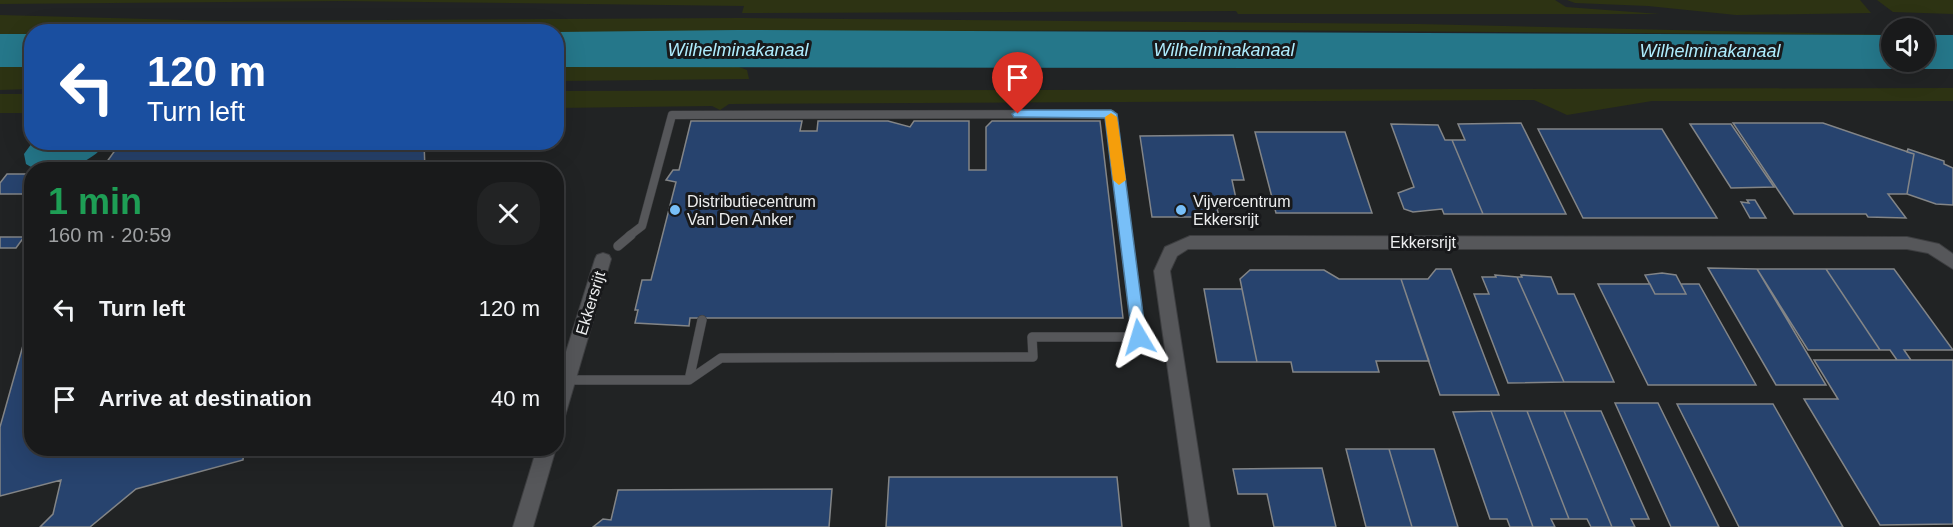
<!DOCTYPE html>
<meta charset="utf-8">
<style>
:root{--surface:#191a1b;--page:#222324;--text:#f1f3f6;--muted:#9fa1a3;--line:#37383a}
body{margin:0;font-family:Helvetica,sans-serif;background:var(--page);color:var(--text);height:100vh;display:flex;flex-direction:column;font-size:22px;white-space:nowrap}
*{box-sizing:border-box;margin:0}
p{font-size:20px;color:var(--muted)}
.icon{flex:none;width:33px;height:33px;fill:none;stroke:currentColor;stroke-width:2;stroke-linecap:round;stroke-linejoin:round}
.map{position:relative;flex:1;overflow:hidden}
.details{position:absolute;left:24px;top:162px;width:540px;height:294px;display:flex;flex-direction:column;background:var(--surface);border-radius:24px;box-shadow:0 6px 24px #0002,0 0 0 2px var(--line)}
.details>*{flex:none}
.top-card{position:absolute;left:24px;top:24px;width:540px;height:126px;border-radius:24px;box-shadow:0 6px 24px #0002,0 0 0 2px var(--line);background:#1a4fa0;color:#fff;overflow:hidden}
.controls{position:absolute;left:1881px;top:18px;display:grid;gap:12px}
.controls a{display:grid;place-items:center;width:54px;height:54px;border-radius:50%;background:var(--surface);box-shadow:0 6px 24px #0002,0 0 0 2px var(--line);font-size:30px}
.pin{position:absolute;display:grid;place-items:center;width:51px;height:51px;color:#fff;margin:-62px -26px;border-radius:50% 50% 50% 0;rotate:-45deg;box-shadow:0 0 6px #0007}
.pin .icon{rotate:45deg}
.me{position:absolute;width:66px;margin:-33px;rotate:353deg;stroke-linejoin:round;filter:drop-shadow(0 0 4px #0008)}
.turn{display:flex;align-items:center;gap:21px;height:126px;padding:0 24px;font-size:27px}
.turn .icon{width:78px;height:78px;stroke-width:2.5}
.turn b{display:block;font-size:42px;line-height:51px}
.round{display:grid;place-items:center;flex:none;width:63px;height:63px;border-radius:24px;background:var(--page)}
.headline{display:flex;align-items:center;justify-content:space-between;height:102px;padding:0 24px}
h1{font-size:36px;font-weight:600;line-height:45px;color:#1e9e55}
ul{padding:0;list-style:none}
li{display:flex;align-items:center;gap:18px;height:90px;padding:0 24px}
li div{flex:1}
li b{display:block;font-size:22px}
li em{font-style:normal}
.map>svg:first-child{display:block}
.green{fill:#2d3313}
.water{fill:#25778a}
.building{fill:#27436e;stroke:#838587;stroke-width:1.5}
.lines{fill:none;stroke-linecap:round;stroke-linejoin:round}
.service-far1-casing{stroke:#3d3e40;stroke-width:9}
.service-casing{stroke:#3d3e40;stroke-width:10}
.minor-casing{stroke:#3d3e40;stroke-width:2}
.service-far1{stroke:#56575a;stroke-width:8}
.service{stroke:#56575a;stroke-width:9}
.minor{fill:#56575a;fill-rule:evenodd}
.route{fill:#78bff8;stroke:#4e7ca1;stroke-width:1.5}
.slow{fill:#f59e0b}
.poi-dot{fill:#78bff8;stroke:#18191b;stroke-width:2}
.labels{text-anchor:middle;stroke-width:6;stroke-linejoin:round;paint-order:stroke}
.poi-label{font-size:16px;fill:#edeeef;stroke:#18191b;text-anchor:start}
.street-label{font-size:16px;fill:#edeeef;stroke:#18191b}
.water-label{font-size:18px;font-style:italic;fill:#afedfe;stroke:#18191b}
</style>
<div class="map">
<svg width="1953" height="527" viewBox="0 0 1953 527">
<rect width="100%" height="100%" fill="#212324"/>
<path class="green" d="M0,0H1555L1566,7L1660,14H1238L1236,11L742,13L744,6L341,1L0,4Z
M1567,0H1860L1871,13L1736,15L1648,6L1575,3Z
M1877,0H1953V14L1893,12Z
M0,15L221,21L741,18L1418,24L1892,35L1230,30L0,34Z
M0,67H31V89L0,90Z
M557,67H739L747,70L749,79L557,81Z
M1953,88V101H1652L1567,115L1534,100L729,104L720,110L712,106L556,108L557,91Z
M0,94H31V113H0Z"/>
<path class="water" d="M737,30L1891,35L1892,62H1924L1925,35H1953V69L557,67V32Z
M0,34H31V67H0Z
M32,143V142L106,143C92,164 49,180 26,164L24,154Z"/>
<path class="building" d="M691,121H802L800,131H817L818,121H888L910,127L914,121H969V170H986V127L992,121H1100L1123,318H690L689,326L635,323L638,310H635L642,280H651L676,182L666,180L673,170H679Z
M1521,123L1566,214H1483L1452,140H1465L1458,124Z
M1733,123H1823L1914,154L1907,194H1888L1906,218L1868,217L1866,214H1794Z
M1391,124L1438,125L1445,140H1452L1483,214H1444L1442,209L1413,212L1404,209L1398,193L1414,187Z
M1690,124H1731L1774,187L1731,188Z
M1538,129H1662L1717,218H1583Z
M1255,132H1345L1372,213H1276Z
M1233,135L1244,180H1232L1238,208H1217L1219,217H1152L1140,136Z
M121,142H424L425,170H101Z
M1908,149L1944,161V164L1953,168V205L1936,204L1907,194L1914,154L1907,152Z
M7,174H32V191L29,194H0V183Z
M1747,200H1755L1766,218H1750L1741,202L1749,203Z
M0,237H24L16,248H0Z
M1708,268L1757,269L1826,385H1776Z
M1436,269H1451L1499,395H1440L1401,279H1428Z
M1757,269H1826L1880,350H1808Z
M1826,269H1894L1953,350H1904L1911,360H1897L1890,350H1880Z
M1250,270H1324L1339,279H1401L1429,361H1376L1379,372H1293L1291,362H1257L1240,279Z
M1662,273L1676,275L1686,294H1655L1645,275Z
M1495,275L1517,277L1564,382L1508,383L1474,294H1489L1482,277H1496Z
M1521,275L1551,277L1558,294H1574L1614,382H1564L1517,277H1522Z
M1598,284H1650L1655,294H1686L1681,284H1699L1756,385H1648Z
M1204,289H1242L1257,362H1217Z
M31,317L32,448H244L243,460L136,489L90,527H40L53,514L61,480L0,496V427Z
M1814,360H1953V524L1880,525L1804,399H1838Z
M1615,403H1658L1719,527H1671Z
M1677,404H1773L1843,527H1739Z
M1491,411H1527L1569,519H1551L1555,527H1533Z
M1491,411L1533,527H1510L1507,519H1490L1453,412Z
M1527,411H1564L1612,527H1591L1587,519H1569Z
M1564,411H1601L1649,519H1631L1635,527H1612Z
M1346,449H1389L1412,527H1366Z
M1389,449H1434L1458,527H1412Z
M1322,468L1336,527H1274L1267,494H1238L1233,469Z
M889,477H1117L1122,527H886Z
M832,489L829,527H593L603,519L611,520L618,490Z"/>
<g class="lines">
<g class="service-far1-casing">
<path id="service-far1" d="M629,236L642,226L672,115L1111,114L1126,236"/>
</g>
<g class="service-casing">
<path id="service" d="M618,246L631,235
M567,380H689L721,358L1033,357L1032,337H1139L1126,235
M689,380L702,320"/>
</g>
<g class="minor-casing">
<path id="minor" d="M1190,236L1907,237L1939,244L1953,254V269L1928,253L1907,249H1188L1177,256L1170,271L1210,527H1190L1154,271L1165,247Z
M603,253L609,255L611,259L565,416L563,422L556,424V384L595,259L597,255Z
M537,448H556L533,527H513Z"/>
</g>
<use href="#service-far1" class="service-far1"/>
<use href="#service" class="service"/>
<use href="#minor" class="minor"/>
</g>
<path class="route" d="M1018,110H1111L1117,114L1146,337L1144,341H1134L1132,337L1105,118L1014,117L1012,114Z"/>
<path class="slow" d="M1111,113L1117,117L1126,180L1119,185L1113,180L1105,117Z"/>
<g class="poi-dot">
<circle cx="675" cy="210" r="6"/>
<circle cx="1181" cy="210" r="6"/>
</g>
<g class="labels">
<g class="poi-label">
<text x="687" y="207">Distributiecentrum<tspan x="687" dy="18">Van Den Anker</tspan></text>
<text x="1193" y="207">Vijvercentrum<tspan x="1193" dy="18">Ekkersrijt</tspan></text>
</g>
<g class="street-label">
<text x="1423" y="248">Ekkersrijt</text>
<text transform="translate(590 303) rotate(-73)" y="6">Ekkersrijt</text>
</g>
<g class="water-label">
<text x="738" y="56">Wilhelminakanaal</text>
<text x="1224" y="56">Wilhelminakanaal</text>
<text x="1710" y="57">Wilhelminakanaal</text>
</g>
</g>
</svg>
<div class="controls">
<a><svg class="icon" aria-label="sound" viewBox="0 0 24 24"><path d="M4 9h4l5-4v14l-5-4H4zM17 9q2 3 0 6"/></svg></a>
</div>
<div class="pin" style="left:1018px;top:114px;background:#d93025"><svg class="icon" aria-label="arrive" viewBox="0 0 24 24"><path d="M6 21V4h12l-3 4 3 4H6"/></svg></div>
<svg class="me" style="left:1139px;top:337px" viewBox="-20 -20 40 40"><path d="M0-17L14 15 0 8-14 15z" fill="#78bff8" stroke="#fff" stroke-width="4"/></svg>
<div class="top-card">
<div class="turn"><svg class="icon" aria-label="left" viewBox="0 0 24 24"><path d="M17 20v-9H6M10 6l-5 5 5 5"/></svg><div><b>120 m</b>Turn left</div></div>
</div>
<section class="details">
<div class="headline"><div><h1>1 min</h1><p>160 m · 20:59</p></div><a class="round"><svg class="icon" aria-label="close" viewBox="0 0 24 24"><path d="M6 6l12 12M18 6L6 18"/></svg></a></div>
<ul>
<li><svg class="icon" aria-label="left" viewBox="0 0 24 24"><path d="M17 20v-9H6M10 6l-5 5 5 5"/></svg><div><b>Turn left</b></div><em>120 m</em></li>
<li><svg class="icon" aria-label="arrive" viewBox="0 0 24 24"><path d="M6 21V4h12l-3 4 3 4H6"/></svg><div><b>Arrive at destination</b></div><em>40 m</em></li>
</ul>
</section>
</div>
